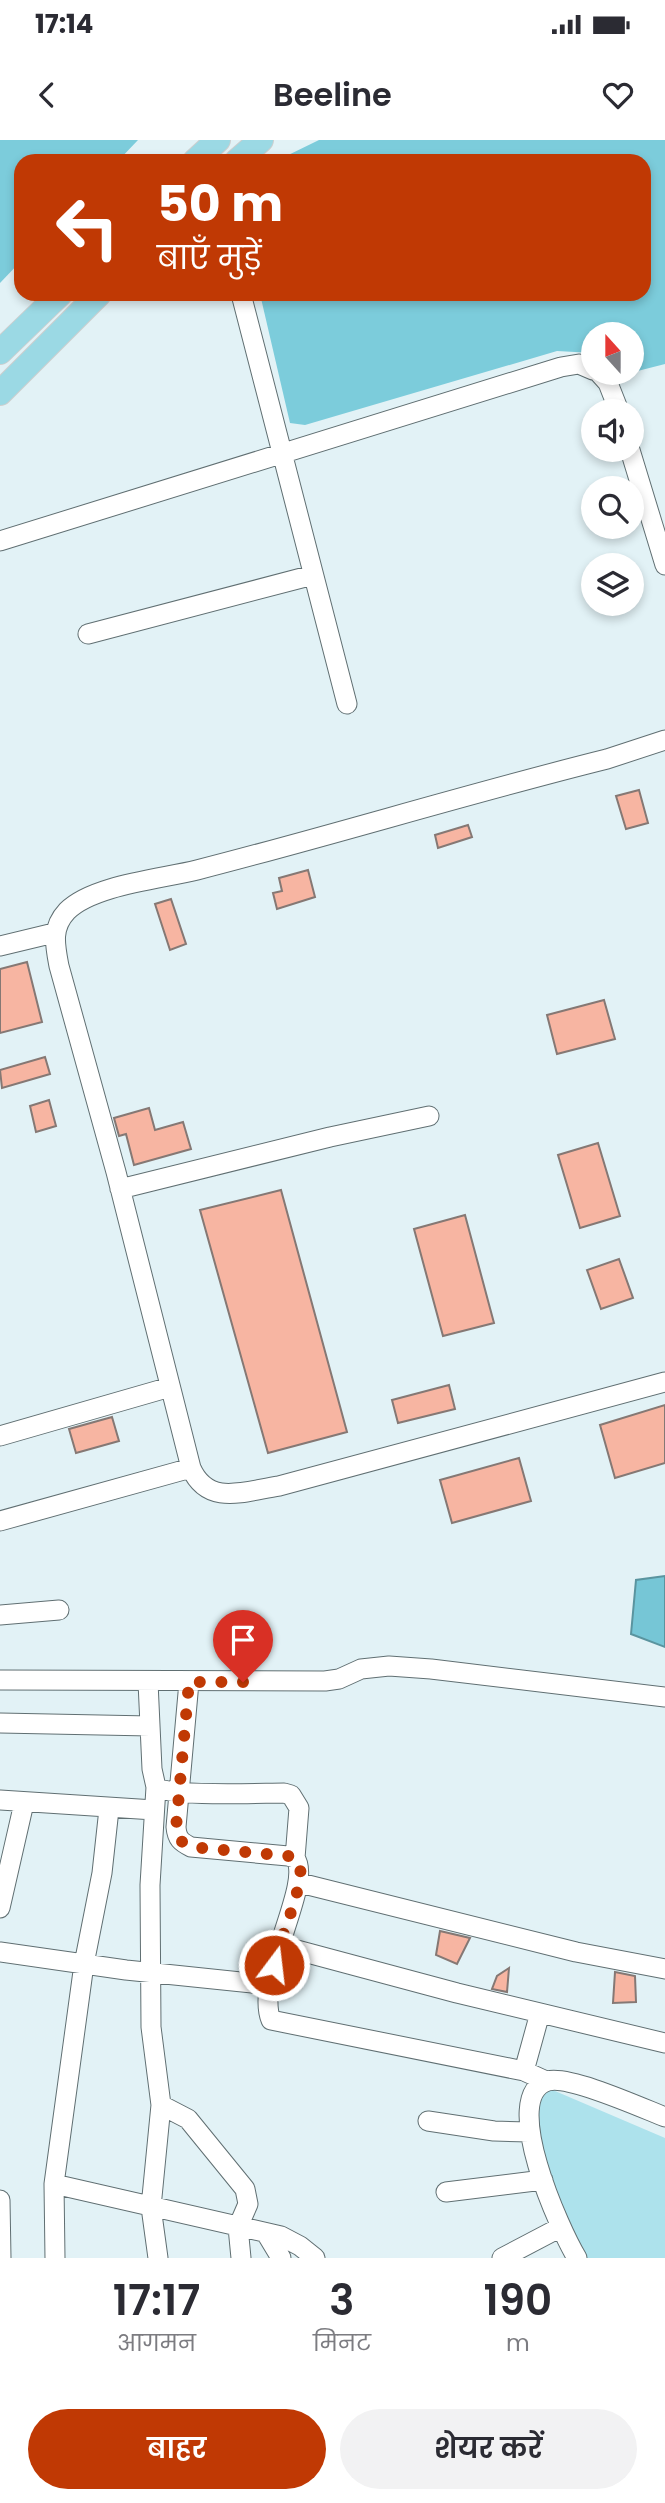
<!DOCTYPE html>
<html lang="hi">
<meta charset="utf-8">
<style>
:root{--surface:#fff;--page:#f2f2f3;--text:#2b2b33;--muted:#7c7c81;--accent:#c03904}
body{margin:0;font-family:Poppins,"Noto Sans Devanagari",sans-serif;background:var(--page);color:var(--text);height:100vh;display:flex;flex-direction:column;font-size:26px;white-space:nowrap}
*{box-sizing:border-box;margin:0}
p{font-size:23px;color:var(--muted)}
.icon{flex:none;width:38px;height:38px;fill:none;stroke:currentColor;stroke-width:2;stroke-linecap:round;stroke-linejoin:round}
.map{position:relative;height:2118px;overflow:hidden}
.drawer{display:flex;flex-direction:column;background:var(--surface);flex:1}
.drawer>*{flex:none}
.top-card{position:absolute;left:14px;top:14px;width:637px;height:147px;border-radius:21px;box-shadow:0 4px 10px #0003;background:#c03904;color:#fff;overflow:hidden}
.needle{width:46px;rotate:339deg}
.buttons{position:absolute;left:581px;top:182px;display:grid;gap:14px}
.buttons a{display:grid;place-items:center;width:63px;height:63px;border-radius:50%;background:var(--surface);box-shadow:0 4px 10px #0003;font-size:35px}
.pin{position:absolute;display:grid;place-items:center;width:60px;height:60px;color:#fff;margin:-72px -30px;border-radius:50% 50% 50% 0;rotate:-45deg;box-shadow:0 0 7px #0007}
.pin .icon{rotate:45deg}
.me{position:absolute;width:77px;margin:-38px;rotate:15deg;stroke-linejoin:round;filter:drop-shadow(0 0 5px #0008)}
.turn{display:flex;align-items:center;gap:24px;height:147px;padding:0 28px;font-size:32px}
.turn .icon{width:91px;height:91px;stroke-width:2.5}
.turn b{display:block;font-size:49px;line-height:60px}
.eta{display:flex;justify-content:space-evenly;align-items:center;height:119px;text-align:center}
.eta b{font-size:42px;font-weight:600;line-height:49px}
.button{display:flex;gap:14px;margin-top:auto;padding:14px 28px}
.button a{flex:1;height:80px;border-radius:42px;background:var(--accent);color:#fff;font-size:28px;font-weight:600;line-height:80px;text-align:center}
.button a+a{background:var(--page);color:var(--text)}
.status{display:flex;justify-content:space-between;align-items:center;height:49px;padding:0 35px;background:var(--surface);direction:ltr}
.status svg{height:19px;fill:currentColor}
header{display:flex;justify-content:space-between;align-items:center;height:91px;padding:0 28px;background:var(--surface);font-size:32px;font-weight:600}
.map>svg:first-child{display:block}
.green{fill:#ade2ec}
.forest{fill:#7cccdb}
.water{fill:#76c6d6;stroke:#5a949f;stroke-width:2}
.building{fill:#f7b5a2;stroke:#857874;stroke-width:2}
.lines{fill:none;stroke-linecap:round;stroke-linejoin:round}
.minor-casing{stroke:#606f72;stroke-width:21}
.major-casing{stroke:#cccece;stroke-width:26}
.minor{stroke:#fff;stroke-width:19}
.major{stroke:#9bd9e4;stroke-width:24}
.route{stroke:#c03904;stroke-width:12;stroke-dasharray:0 21.6}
</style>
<div class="status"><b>17:14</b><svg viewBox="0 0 49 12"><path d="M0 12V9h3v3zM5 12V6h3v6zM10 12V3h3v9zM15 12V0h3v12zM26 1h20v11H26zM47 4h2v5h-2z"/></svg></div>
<header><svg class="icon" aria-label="back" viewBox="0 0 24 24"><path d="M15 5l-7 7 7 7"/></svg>Beeline<svg class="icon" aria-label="heart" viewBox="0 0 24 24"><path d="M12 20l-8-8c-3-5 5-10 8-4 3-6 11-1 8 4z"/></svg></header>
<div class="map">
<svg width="665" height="2118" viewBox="0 0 665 2118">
<rect width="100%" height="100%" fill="#e2f2f6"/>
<path class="green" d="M541,1945L665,1998V2118H579L535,1988Z"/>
<path class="forest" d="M0,0H138L118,21H21V121L0,143Z
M319,0H665V224L622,235L620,233H632V194H593V213L557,211L305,285L290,283L260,154H644V21H276Z"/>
<path class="water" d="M665,1436V1507L631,1494L636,1440Z"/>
<path class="building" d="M639,650L648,683L626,689L616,656Z
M468,685L472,697L438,708L435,695Z
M308,730L315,757L277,769L273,753L282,751L279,738Z
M171,759L186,804L170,810L155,764Z
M27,822L42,882L0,893V829Z
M604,860L615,899L557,914L547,875Z
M45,917L50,934L2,948L0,930Z
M49,960L56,986L36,992L30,966Z
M149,968L155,990L183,982L191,1009L134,1025L126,994L119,996L114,978Z
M598,1003L620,1076L580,1088L558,1015Z
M281,1050L347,1292L268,1313L200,1070Z
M465,1075L494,1183L443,1196L414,1089Z
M619,1119L633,1158L601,1169L587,1130Z
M449,1245L455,1269L398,1283L392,1260Z
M665,1265V1323L615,1338L600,1285Z
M112,1277L119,1301L76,1313L69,1289Z
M519,1318L531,1361L452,1383L440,1340Z
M440,1791L470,1798L457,1824L436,1815Z
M509,1828L507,1852L492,1849L497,1836Z
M615,1832L635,1836L636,1862L613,1863Z"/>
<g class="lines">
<g class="minor-casing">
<path id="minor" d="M241,154L347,564
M599,233L608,243L619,271
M630,310L665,425
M0,401L561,227L579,224L593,230
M88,494L313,435
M665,600L607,619C470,653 334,695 197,730C161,739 93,745 67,771C51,788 55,805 59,826L116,1032L191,1328C208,1367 245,1351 279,1346L665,1242
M0,806L54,793
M120,1049L330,997L429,976
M0,1296L170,1247
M0,1381L191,1328
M0,1475L59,1470
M0,1540L325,1541L339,1539L361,1529L389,1526L431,1529L665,1557
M148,1542L152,1629L156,1647C171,1657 260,1653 284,1653L291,1655L299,1668L295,1718
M189,1542L176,1687C177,1699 181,1702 191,1707L288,1716L295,1718C314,1743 254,1838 271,1880L524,1931L546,1941
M0,1583L150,1586
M156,1647L150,1745L151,1887L161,1965L151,2067L158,2118
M0,1660L154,1670
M300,1743L576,1812L665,1829
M0,1768L24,1663
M278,1805L457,1853L665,1903
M0,1812L126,1830L270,1845
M524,1931L540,1873
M161,1965L188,1979L245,2049L248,2064L238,2087L241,2118
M428,1981L494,1991L529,1992
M54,2044L84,1824L102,1733L109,1669
M446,2052L543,2040
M0,2060L1,2118
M266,2093L281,2118
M55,2118L54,2044L281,2096L300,2106L315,2118
M502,2118L561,2087
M577,2118C561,2092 498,1955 548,1941C569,1935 642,1968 665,1977"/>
</g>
<g class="major-casing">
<path id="major" d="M195,21L218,0
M237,21L261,0
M0,212L60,154
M0,253L99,154"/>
</g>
<use href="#minor" class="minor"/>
<use href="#major" class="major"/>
</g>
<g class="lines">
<path class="route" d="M243,1542H189L176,1688C177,1699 181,1702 191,1707L288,1716C294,1718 298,1719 300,1726C304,1746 279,1801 274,1825"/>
</g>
</svg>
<div class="buttons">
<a><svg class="needle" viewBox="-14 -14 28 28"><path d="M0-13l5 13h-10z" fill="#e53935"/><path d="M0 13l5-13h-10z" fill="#7c7c81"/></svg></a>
<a><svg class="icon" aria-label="sound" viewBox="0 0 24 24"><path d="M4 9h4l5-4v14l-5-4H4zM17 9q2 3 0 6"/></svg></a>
<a><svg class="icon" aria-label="search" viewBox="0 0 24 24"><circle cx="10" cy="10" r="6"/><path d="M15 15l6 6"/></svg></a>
<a><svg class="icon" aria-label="layers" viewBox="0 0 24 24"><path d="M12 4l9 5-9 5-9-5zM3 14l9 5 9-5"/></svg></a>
</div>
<div class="pin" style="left:243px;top:1542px;background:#d93025"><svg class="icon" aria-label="arrive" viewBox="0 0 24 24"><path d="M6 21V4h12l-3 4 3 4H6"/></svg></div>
<svg class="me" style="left:274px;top:1825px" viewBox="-20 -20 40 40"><circle r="17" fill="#c03904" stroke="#fff" stroke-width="3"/><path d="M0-11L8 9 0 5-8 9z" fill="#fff"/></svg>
<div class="top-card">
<div class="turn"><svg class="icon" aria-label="left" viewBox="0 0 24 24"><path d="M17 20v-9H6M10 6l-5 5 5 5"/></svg><div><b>50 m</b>बाएँ मुड़ें</div></div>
</div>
</div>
<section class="drawer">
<div class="eta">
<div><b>17:17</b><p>आगमन</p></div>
<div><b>3</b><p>मिनट</p></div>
<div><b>190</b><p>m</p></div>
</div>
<div class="button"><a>बाहर</a><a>शेयर करें</a></div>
</section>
